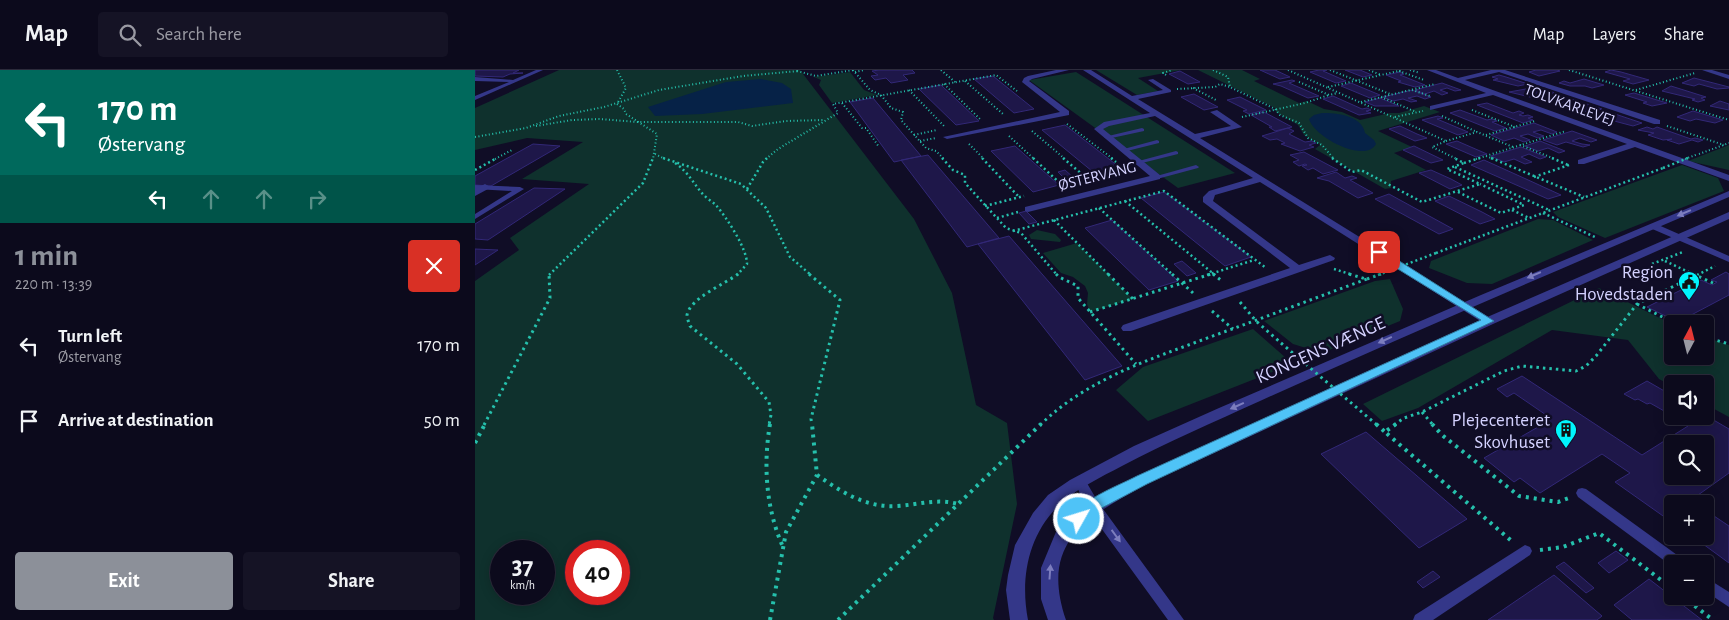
<!DOCTYPE html>
<meta charset="utf-8">
<style>
:root{--surface:#0c0a1c;--page:#151325;--text:#f1f3f6;--muted:#9a9aa3;--line:#2c2b3b;--accent:#8c9099}
body{margin:0;font-family:"Alegreya Sans",sans-serif;background:var(--page);color:var(--text);height:100vh;display:flex;flex-direction:column;font-size:19px;white-space:nowrap}
*{box-sizing:border-box;margin:0}
p{font-size:16px;color:var(--muted)}
.icon{flex:none;width:28px;height:28px;fill:none;stroke:currentColor;stroke-width:2;stroke-linecap:round;stroke-linejoin:round}
.map{position:relative;flex:1;overflow:hidden}
.panel{display:flex;flex-direction:column;background:var(--surface);width:475px}
.panel>*{flex:none}
.hud{background:#00695c;color:#fff;overflow:hidden}
.needle{width:32px;rotate:7deg}
.buttons{position:absolute;left:1189px;top:245px;display:grid;gap:10px}
.buttons a{display:grid;place-items:center;width:50px;height:50px;border-radius:5px;background:var(--surface);box-shadow:0 2px 12px #0003,0 0 0 1px var(--line);font-size:25px}
.speed{position:absolute;left:15px;top:470px;display:flex;gap:10px;font-size:25px;font-weight:700;text-align:center}
.speed>*{display:grid;place-content:center;width:65px;height:65px;border-radius:50%;background:var(--surface);box-shadow:0 2px 12px #0003,0 0 0 1px var(--line);line-height:1}
.speed small{font-size:12px;font-weight:400}
.speed .limit{border:8px solid #d22;background:#fff;color:#111}
.pin{position:absolute;display:grid;place-items:center;width:42px;height:42px;color:#fff;margin:-21px;border-radius:10px;box-shadow:0 2px 8px #0006}
.me{position:absolute;width:55px;margin:-28px;rotate:51deg;stroke-linejoin:round;filter:drop-shadow(0 0 4px #0008)}
.turn{display:flex;align-items:center;gap:18px;height:105px;padding:0 15px;font-size:22px}
.turn .icon{width:65px;height:65px;stroke-width:2.5}
.turn b{display:block;font-size:35px;line-height:42px}
.lanes{display:flex;align-items:center;height:48px;padding:0 15px;background:#0003;justify-content:center;gap:25px;direction:ltr}
.lanes .off{opacity:.35}
.round{display:grid;place-items:center;flex:none;width:52px;height:52px;border-radius:5px;background:var(--page)}
.head{display:flex;align-items:center;justify-content:space-between;height:85px;padding:0 15px}
h1{font-size:30px;font-weight:600;line-height:38px;color:var(--accent)}
.primary-button{display:flex;gap:10px;margin-top:auto;padding:10px 15px}
.primary-button a{flex:1;height:58px;border-radius:5px;background:var(--accent);color:#fff;font-size:20px;font-weight:600;line-height:58px;text-align:center}
.primary-button a+a{background:var(--page);color:var(--text)}
ul{padding:0;list-style:none}
li{display:flex;align-items:center;gap:15px;height:75px;padding:0 15px}
li div{flex:1}
li b{display:block;font-size:19px}
li em{font-style:normal}
header{display:flex;align-items:center;gap:30px;box-sizing:border-box;height:70px;padding:0 25px;background:var(--surface);border-bottom:1px solid var(--line)}
header strong{font-size:24px}
nav{display:flex;gap:28px;margin-inline-start:auto;font-size:18px}
.search{width:350px;height:45px;background:var(--page);display:flex;align-items:center;gap:12px;box-sizing:border-box;padding:0 18px;border-radius:5px;color:var(--muted);font-size:19px}
main{display:flex;flex:1;min-height:0}
.map>svg:first-child{display:block}
.green{fill:#0f312d;fill-rule:evenodd}
.water{fill:#062247}
.building{fill:#1e1749;stroke:#322877;fill-rule:evenodd}
.lines{fill:none;stroke-linecap:round;stroke-linejoin:round}
.path-far3{stroke:#25c0ac;stroke-width:2;stroke-dasharray:1 2.5;stroke-linecap:butt}
.path-far2{stroke:#25c0ac;stroke-width:2.5;stroke-dasharray:2 3;stroke-linecap:butt}
.path-far1{stroke:#25c0ac;stroke-width:3;stroke-dasharray:2.5 4;stroke-linecap:butt}
.path{stroke:#25c0ac;stroke-width:4;stroke-dasharray:3 5;stroke-linecap:butt}
.service{fill:#343789;fill-rule:evenodd}
.minor{fill:#343789;fill-rule:evenodd}
.tertiary{fill:#343789;fill-rule:evenodd}
.path-bridge-far3{stroke:#25c0ac;stroke-width:2;stroke-dasharray:1 2.5;stroke-linecap:butt}
.path-bridge-far2{stroke:#25c0ac;stroke-width:2.5;stroke-dasharray:2 3;stroke-linecap:butt}
.path-bridge-far1{stroke:#25c0ac;stroke-width:3;stroke-dasharray:2.5 4;stroke-linecap:butt}
.path-bridge{stroke:#25c0ac;stroke-width:4;stroke-dasharray:3 5;stroke-linecap:butt}
.oneway{fill:#7c7dbe}
.route{fill:#4fc3f7;stroke:#337fa1}
.labels{text-anchor:middle;stroke-width:5;stroke-linejoin:round;paint-order:stroke}
.far-street-label{font-size:16px;fill:#d4d2ff;stroke:#100d26}
.poi-label{font-size:19px;fill:#d4d2ff;stroke:#100d26;text-anchor:end}
.street-label{font-size:19px;fill:#d4d2ff;stroke:#100d26}
</style>
<header>
<strong>Map</strong>
<div class="search"><svg class="icon" aria-label="search" viewBox="0 0 24 24"><circle cx="10" cy="10" r="6"/><path d="M15 15l6 6"/></svg>Search here</div>
<nav><a>Map</a><a>Layers</a><a>Share</a></nav>
</header>
<main>
<section class="panel">
<div class="hud">
<div class="turn"><svg class="icon" aria-label="left" viewBox="0 0 24 24"><path d="M17 20v-9H6M10 6l-5 5 5 5"/></svg><div><b>170 m</b>Østervang</div></div>
<div class="lanes"><svg class="icon" aria-label="left" viewBox="0 0 24 24"><path d="M17 20v-9H6M10 6l-5 5 5 5"/></svg><svg class="icon off" aria-label="ahead" viewBox="0 0 24 24"><path d="M12 20V5M6 11l6-6 6 6"/></svg><svg class="icon off" aria-label="ahead" viewBox="0 0 24 24"><path d="M12 20V5M6 11l6-6 6 6"/></svg><svg class="icon off" aria-label="right" viewBox="0 0 24 24"><path d="M7 20v-9h11M14 6l5 5-5 5"/></svg></div>
</div>
<div class="head"><div><h1>1 min</h1><p>220 m · 13:39</p></div><a class="round" style="background:#d93025;color:#fff"><svg class="icon" aria-label="close" viewBox="0 0 24 24"><path d="M6 6l12 12M18 6L6 18"/></svg></a></div>
<ul>
<li><svg class="icon" aria-label="left" viewBox="0 0 24 24"><path d="M17 20v-9H6M10 6l-5 5 5 5"/></svg><div><b>Turn left</b><p>Østervang</p></div><em>170 m</em></li>
<li><svg class="icon" aria-label="arrive" viewBox="0 0 24 24"><path d="M6 21V4h12l-3 4 3 4H6"/></svg><div><b>Arrive at destination</b></div><em>50 m</em></li>
</ul>
<div class="primary-button"><a>Exit</a><a>Share</a></div>
</section>
<div class="map">
<svg width="1254" height="550" viewBox="0 0 1254 550">
<rect width="100%" height="100%" fill="#100d26"/>
<path class="green" d="M84,0H325L439,149L477,223L501,335L532,353L542,434L518,548L519,550H0V211L44,180L35,168L114,114L47,109L108,72L52,68L0,80V38ZM26,481H69V524H26ZM101,481H144V524H101Z
M621,0H706L663,8L683,21L662,25Z
M723,0H767L785,9L779,11L824,33L832,31L849,39L867,42L885,50L915,43H924L949,36L965,42L903,61L937,77L919,83L951,100L916,111V118L910,119L840,79L845,75L829,65L823,55L801,42L800,38Z
M375,2L389,20L402,25L357,33L344,15L346,10L339,7Z
M601,2L760,103L703,118L554,10Z
M1254,75V100L1213,91Z
M1207,95L1243,108L1249,121L1130,168L1083,147L1078,142Z
M1063,149L1078,150L1118,170L1017,214L992,213L954,198L956,191Z
M562,160L580,164L586,170L585,172L556,169L554,165Z
M602,173L658,229L615,242L612,234L613,223L610,216L598,207L586,203L568,183Z
M915,209L928,239L925,251L847,283L818,274L789,251L900,211Z
M1124,218L1197,254L1198,286H1230V267L1254,275V347L1230,334V314H1198L1197,316L1184,309L1153,270L1077,260L943,338L907,351L888,334Z
M778,259L818,294L673,351L641,320L668,297Z"/>
<path class="water" d="M286,9L307,13L316,19L318,33L227,44L180,46L173,37L251,12Z
M847,43C861,43 887,45 890,63L899,70L901,74C890,94 839,67 834,49L839,45Z"/>
<path class="building" d="M0,0H44L38,3H48L35,4L28,7L0,6Z
M404,0H437L440,3L428,5L433,10L416,13L411,8L400,10L396,6L403,5L397,1Z
M785,0H800L815,7L805,9Z
M844,0H852L848,1L871,11L861,13L835,2Z
M870,0H885L897,5L888,7Z
M1061,0H1082L1085,1L1064,6L1054,2Z
M1136,0L1146,2L1174,10L1158,14L1148,11L1155,9L1130,2Z
M705,1L725,12L713,14L694,4Z
M925,2L929,4L925,5L950,15L940,17L923,12L926,11L911,5Z
M1024,5L1031,7L1053,14L1043,16L1018,10L1023,9L1017,7Z
M518,6L559,39L539,43L499,9Z
M1219,8L1254,17V18L1242,19L1224,14L1219,16L1207,13Z
M1109,9L1129,15L1117,18L1110,16H1095L1084,13L1089,11L1095,13Z
M817,10L820,11L814,13L844,26L833,28L806,16L798,14Z
M876,13L905,25L895,28L866,16Z
M967,13L986,20L980,21L972,18L965,20L973,23L967,25L959,21L950,24L940,20Z
M466,15L504,51L481,55L444,19Z
M1196,16L1231,27L1226,28L1230,30L1223,32L1217,30L1220,29L1187,21Z
M1062,17L1080,23L1074,25L1069,23L1055,27L1034,22Z
M937,20L956,27L950,29L942,26L933,28L942,31L936,32L928,29L918,31L908,27Z
M1159,23L1192,33L1177,36L1168,33L1172,32L1150,25Z
M719,24L743,37L729,40L706,27Z
M858,26L887,39L892,38L896,40L891,41L896,43L884,45L848,29Z
M765,27L791,40L774,44L768,41L772,40L752,30Z
M398,28L446,86L419,92L375,32Z
M905,28L924,36H900L890,32Z
M1093,28L1127,39L1115,43L1103,39L1107,38L1083,32Z
M1245,31L1254,34V40L1235,36Z
M1012,33L1038,43L1044,41L1049,43L1044,45L1048,46L1053,45L1058,47L1053,48L1058,50L1048,53L1002,35Z
M985,40L1012,50L1017,49L1022,51L1017,52L1031,58L1020,61L975,43Z
M1218,41L1248,50L1240,53L1221,49L1215,51L1202,47Z
M789,42L817,57L800,61L794,57H797L776,45Z
M1140,44L1167,53L1158,56L1128,48Z
M963,46L968,48L962,49L993,62L983,65L947,50Z
M1059,53L1082,62L1077,64L1066,60L1058,62L1069,66L1063,68L1053,64L1045,66L1055,70L1049,72L1039,68L1029,71L1016,65Z
M590,55L648,100L623,106L567,60Z
M925,56L942,64L952,68L940,71L914,59Z
M1172,57L1178,59L1182,57L1216,69L1220,68L1228,70L1223,72L1217,70L1204,74L1192,70L1197,69L1188,70L1173,65L1179,63L1163,60Z
M813,58L819,61L814,64L830,72L837,71L841,73L834,75L839,77L825,81L806,74L810,73L802,69L795,70L787,66Z
M1097,61L1122,70L1116,72L1105,68L1097,71L1107,74L1115,75L1108,77L1091,72L1082,75L1068,70Z
M982,71L1012,84L1001,87L971,74Z
M1065,71L1090,81L1084,83L1073,78L1063,81L1050,76Z
M58,74L85,76L16,116L0,115V106Z
M540,76L584,115L558,122L516,81Z
M939,76L968,90L956,93L928,80Z
M1046,77L1071,87L1065,89L1054,84L1046,87L1057,92L1050,94L1039,89L1029,92L1016,86Z
M829,82L863,100L848,104L838,98L833,100L827,96L832,95L830,94L824,96L818,92L824,90L815,85Z
M453,85L524,168L492,177L426,90Z
M1009,90L1051,109L1086,125L1073,129L996,95Z
M590,100L599,108L591,110L583,102Z
M956,100L976,109L987,115L975,119L944,103Z
M861,102L870,108L877,106L882,108L875,110L898,123L883,128L854,111L842,108Z
M59,118L90,119L13,170L0,169V154Z
M689,122L776,187L750,196L666,128Z
M914,124L978,159L964,164L900,129Z
M974,126L1007,142L1020,149L1005,154L960,131Z
M551,141L562,152L554,154L544,143Z
M637,150L703,211L674,220L610,158Z
M534,166L647,296L610,310L503,174Z
M0,179L23,180L0,195Z
M707,191L721,203L712,206L699,194Z
M1251,202L1254,204V225L1203,252L1172,237L1226,210L1237,215L1242,212L1236,210Z
M1047,306L1167,385L1213,356L1198,346L1230,345L1254,359V403L1216,430L1221,434H1198V453L1140,412L1155,403L1127,384L1065,423L1045,408L1039,412L1009,388L1077,349L1039,323L1032,327L1022,319ZM1198,374H1230V406H1198Z
M1172,311L1198,326V346L1175,333L1172,334L1163,329L1160,330L1149,324Z
M891,362L992,449L944,478L846,384Z
M1230,440L1254,456V493L1217,466H1230Z
M1141,481L1153,490L1134,503L1123,493Z
M1089,492L1119,518L1111,523L1081,497Z
M958,501L965,507L948,518L942,512Z
M1079,505L1127,546L1122,550H1013Z
M1174,509L1227,550H1157L1139,535Z"/>
<g class="lines">
<path class="path-far3" d="M142,0L151,18L142,34L149,39L151,44L182,64L178,89
M378,0L395,20L406,25L416,38L428,42L426,50L451,78L461,81L469,89
M466,0L480,12
M738,0L753,7L755,17L800,39L805,45L824,53L833,68L847,75L859,89
M813,0L971,71L957,77L982,89
M855,0L915,24
M894,0L906,5
M935,0L945,3
M1094,0L1254,50
M322,1L341,6L378,0
M924,1L949,10
M380,2L389,0
M691,5L688,3L697,0
M490,11L528,44
M824,12L854,25L863,23
M469,14L506,50
M853,17L928,0
M718,18L741,30
M702,19L740,17L745,14L755,17
M434,20L470,57
M937,20L955,26
M1161,20L1220,3
M906,27L941,42
M886,32L960,14
M367,33L387,58H391L404,77
M997,40L1040,57
M967,46L1002,62
M767,47L830,33L854,25
M920,47L948,41
M592,54L638,89
M61,56L97,50L124,49L163,52H263L277,56L311,51L348,50
M1192,56L1249,75
M557,61L590,89
M439,65L462,60
M1011,65L1060,51
M534,66L559,89
M0,67L51,58L84,46L129,37L184,20L268,6L323,1
M445,71L461,68
M971,71L1002,62L1038,77
M494,74L509,89
M1045,75L1080,89
M180,84L190,89
M1224,84L1254,73
M1011,86L1019,89
M20,89L37,80
M291,89L303,79L363,43L358,34L521,5L542,21
M1001,89L1091,61"/>
<path class="path-far2" d="M188,88L266,114L291,138L315,187L336,205
M467,88L478,100L490,105V113L531,158L546,163L582,205
M507,88L544,127
M558,88L590,118
M588,88L616,112
M636,88L641,92
M857,88L877,102L886,100L947,132L1005,114L972,99L989,93L979,88
M1016,88L1109,127
M1077,88L1093,95
M200,93C212,101 217,111 226,122C230,127 236,131 241,135C251,147 272,178 272,194L262,205
M989,93L1005,88
M980,97L1074,140
M0,100L22,88
M625,107L651,100
M1059,107L1094,95
M272,119L288,92L292,88
M983,122L1026,143L1049,135L1005,114
M650,131L740,205
M510,136L549,126
M624,138L698,205
M1037,140L1054,148
M1068,143L1122,168
M522,148L543,142
M579,150L634,205
M538,161L689,121L791,198
M961,183L1188,98
M1190,191L1220,205
M1177,194L1208,182
M859,199L878,205
M74,205L168,113L178,88
M732,205L779,190
M1222,205L1240,196"/>
<path class="path-far1" d="M263,204C250,214 215,228 212,245C212,249 214,252 215,256L262,294L294,332L296,345L294,355
M334,204L365,230L336,349L337,355
M581,204L584,207L603,216V228L661,294
M633,204L658,229
M697,204L718,223
M738,204L747,211
M874,204L891,209
M1218,204L1238,213
M765,232L781,251L806,273
M1162,234L1201,254
M737,241L758,259
M615,242L736,204
M1230,267L1254,274
M947,342L958,355
M9,355L75,228L74,204
M565,355C614,308 674,290 735,267C788,248 840,228 892,209
M919,355L929,348L947,342L1029,301L1047,296L1101,301L1111,296L1121,286L1162,234L1224,204"/>
<path class="path" d="M295,354C288,395 291,439 308,477
M921,354L910,362L1039,473
M957,354L967,365L1044,426L1083,432L1094,428
M0,373L10,354
M342,405C365,421 391,438 421,436C443,435 461,428 483,434
M1065,480L1088,477L1124,463L1198,519
M1207,526L1238,550
M295,550L311,462L342,405L337,354
M363,550L566,354"/>
<path class="service" d="M61,0H68L0,30V26L34,12L0,11V7L38,10Z
M667,58L669,59V61L632,69L629,67Z
M682,70L684,71V73L648,82L645,80Z
M701,81L703,82V84L663,94L660,92Z
M721,95L724,97L723,98L682,109L678,107Z
M0,115L45,117L49,119L0,149V144L37,121L0,119Z
M1175,154H1181L1254,186V192L1175,158Z
M605,406L609,408L623,432L709,550H693L613,440L599,411L601,408Z
M1107,418L1111,419L1209,490L1211,494H1198V497L1103,427L1101,423L1103,419Z
M1050,475L1055,477L1057,481L1055,485L958,550H938L940,545Z
M1230,507L1254,522V537L1230,521Z"/>
<path class="minor" d="M581,0H594L557,9L554,11L594,41V45L472,69L468,67L585,42L547,12L549,8L553,6Z
M608,0H616L657,26L688,20L673,10L678,9L696,20V22L663,29L720,64L756,56L735,42L742,40L767,57L725,68L1020,251L1014,255L1010,254L785,112L740,125L738,131L824,195L855,185L860,188L859,190L656,261H648L646,258L648,255L815,198L728,132V127L734,121L778,108L680,46L634,56L628,59L685,105V109L553,142L550,141V137L675,106L619,59L629,52L675,43Z
M952,0H961L983,8L1016,0H1030L1185,50V54H1179L1024,2L990,10L1254,105V111L1160,77L1109,94H1103V90L1152,74L1018,25L955,40V36L1011,23Z
M1227,0H1237L1254,5V9Z
M10,114L15,117L13,119L0,126V119Z"/>
<path class="tertiary" d="M1254,121V127C1097,194 940,261 785,331C739,352 692,372 647,396C626,407 603,418 585,434C553,465 545,508 553,550H535L531,520L533,505L540,475L558,443L573,425L595,410L659,376L744,338L1006,225Z
M1254,142V149L1018,254L672,414C612,447 564,471 591,550H573L566,529V498L583,457L612,431L662,406L1010,248Z"/>
<path class="path-bridge-far3" d="M1210,89L1223,84"/>
<path class="path-bridge-far2" d="M1188,98L1213,88
M903,205L961,183"/>
<path class="path-bridge-far1" d="M892,209L906,204
M806,273L902,355"/>
<path class="path-bridge" d="M901,354L910,362"/>
</g>
<defs><path id="oneway-solid" d="M-6-.8H1V-3.2L6.5 0L1 3.2V.8H-6Z" transform="scale(1.25)"/></defs>
<g class="oneway">
<use href="#oneway-solid" transform="translate(1209 143) rotate(157)"/>
<use href="#oneway-solid" transform="translate(1059 205) rotate(157)"/>
<use href="#oneway-solid" transform="translate(910 270) rotate(156)"/>
<use href="#oneway-solid" transform="translate(762 336) rotate(156)"/>
<use href="#oneway-solid" transform="translate(641 466) rotate(54)"/>
<use href="#oneway-solid" transform="translate(575 502) rotate(-86)"/>
</g>
<path class="route" d="M900,180H907L1019,251L672,414L623,440L609,453L604,455L598,453L596,449C606,429 643,416 662,406L1006,250L900,185Z"/>
<defs>
<g id="civic-pin" transform="scale(1.125)"><path d="M0 17L-7.5 6A9.5 9.5 0 1 1 7.5 6Z" fill="#00f5fd" stroke="#100d26"/><path d="M-.6-6.5H3V-4.5H.6V-3L4-1V1h2V6H-6V1h2V-1L-.6-3ZM-1.2 2.5V6h2.4V2.5Z" fill="#111"/></g>
<g id="building-pin" transform="scale(1.125)"><path d="M0 17L-7.5 6A9.5 9.5 0 1 1 7.5 6Z" fill="#00f5fd" stroke="#100d26"/><path d="M-4-6H4V6H1V3H-1V6H-4ZM-2.5-4.3h1.7v1.8h-1.7ZM.8-4.3h1.7v1.8H.8ZM-2.5-1h1.7V.8h-1.7ZM.8-1h1.7V.8H.8Z" fill="#111"/></g>
</defs>
<g fill-rule="evenodd">
<use href="#civic-pin" x="1214" y="212"/>
<use href="#building-pin" x="1091" y="360"/>
</g>
<g class="labels">
<g class="far-street-label">
<text transform="translate(1095 34) rotate(20)" y="6">TOLVKARLEVEJ</text>
<text transform="translate(622 105) rotate(-14)" y="6">ØSTERVANG</text>
</g>
<g class="poi-label">
<text x="1198" y="208">Region<tspan x="1198" dy="22">Hovedstaden</tspan></text>
<text x="1075" y="356">Plejecenteret<tspan x="1075" dy="22">Skovhuset</tspan></text>
</g>
<g class="street-label">
<text transform="translate(845 279) rotate(-24)" y="7">KONGENS VÆNGE</text>
</g>
</g>
</svg>
<div class="buttons">
<a><svg class="needle" viewBox="-14 -14 28 28"><path d="M0-13l5 13h-10z" fill="#e53935"/><path d="M0 13l5-13h-10z" fill="#9a9aa3"/></svg></a>
<a><svg class="icon" aria-label="sound" viewBox="0 0 24 24"><path d="M4 9h4l5-4v14l-5-4H4zM17 9q2 3 0 6"/></svg></a>
<a><svg class="icon" aria-label="search" viewBox="0 0 24 24"><circle cx="10" cy="10" r="6"/><path d="M15 15l6 6"/></svg></a>
<a>+</a>
<a>−</a>
</div>
<div class="speed"><div>37<small>km/h</small></div><div class="limit">40</div></div>
<div class="pin" style="left:904px;top:182px;background:#d93025"><svg class="icon" aria-label="arrive" viewBox="0 0 24 24"><path d="M6 21V4h12l-3 4 3 4H6"/></svg></div>
<svg class="me" style="left:604px;top:449px" viewBox="-20 -20 40 40"><circle r="17" fill="#4fc3f7" stroke="#fff" stroke-width="3"/><path d="M0-11L8 9 0 5-8 9z" fill="#fff"/></svg>
</div>
</main>
